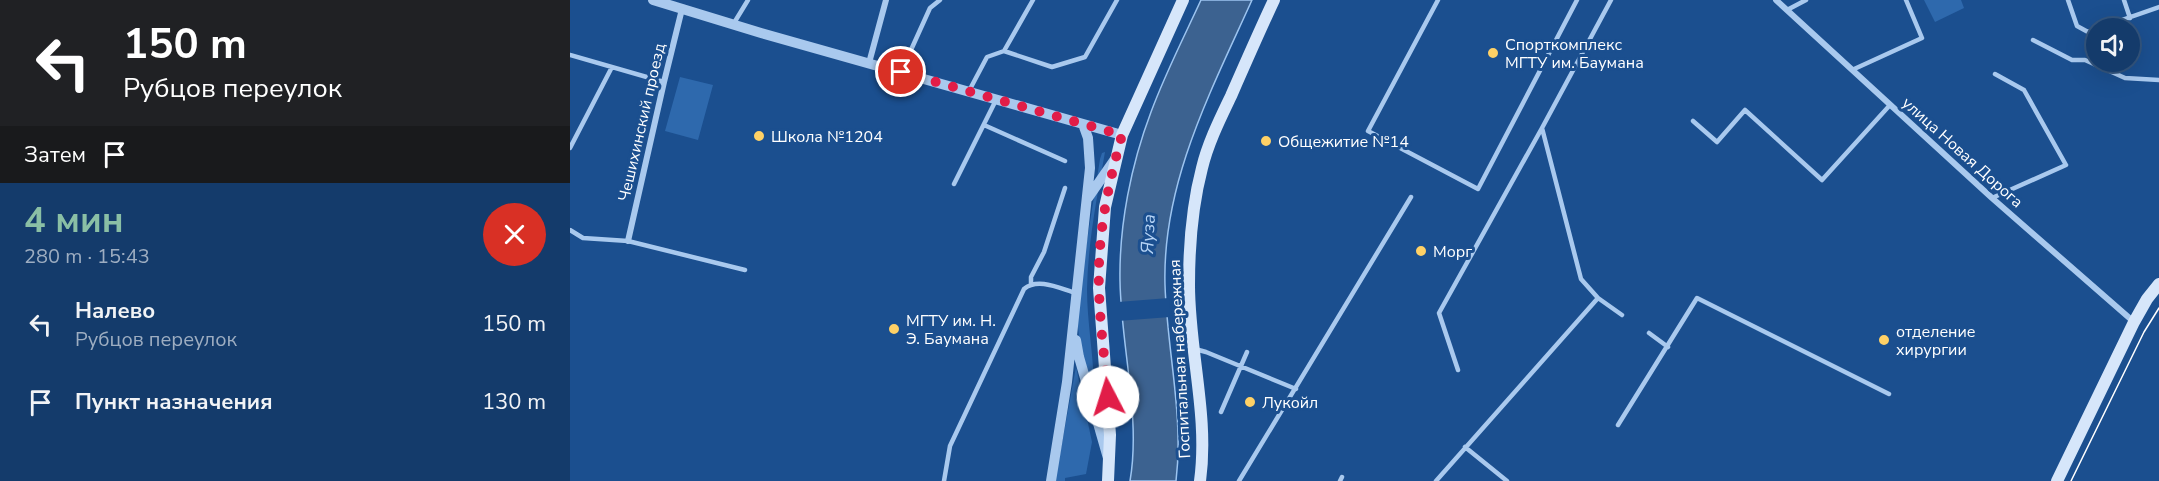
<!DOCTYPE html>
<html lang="ru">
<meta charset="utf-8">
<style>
:root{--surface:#143b6b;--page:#1d4271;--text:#f1f3f6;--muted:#9dadc1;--line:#33557e;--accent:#8abfa5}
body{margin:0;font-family:"Nunito Sans",sans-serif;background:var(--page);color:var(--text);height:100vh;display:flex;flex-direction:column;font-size:22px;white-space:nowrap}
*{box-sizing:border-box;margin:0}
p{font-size:20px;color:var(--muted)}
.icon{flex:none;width:33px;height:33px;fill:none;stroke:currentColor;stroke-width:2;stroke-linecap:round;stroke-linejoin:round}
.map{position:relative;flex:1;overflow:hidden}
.sheet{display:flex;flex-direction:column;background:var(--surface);width:570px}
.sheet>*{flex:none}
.banner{background:#202124;color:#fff;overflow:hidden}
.tools{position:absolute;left:1516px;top:18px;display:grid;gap:12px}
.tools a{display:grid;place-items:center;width:54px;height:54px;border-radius:50%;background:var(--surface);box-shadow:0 6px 24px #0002,0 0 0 2px var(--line);font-size:30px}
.pin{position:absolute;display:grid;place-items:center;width:51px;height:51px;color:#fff;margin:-26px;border:3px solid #fff;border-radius:50%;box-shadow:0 2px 6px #0007}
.me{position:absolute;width:66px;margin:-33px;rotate:355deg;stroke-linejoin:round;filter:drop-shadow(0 0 4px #0008)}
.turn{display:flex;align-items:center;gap:21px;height:126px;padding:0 24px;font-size:27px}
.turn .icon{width:78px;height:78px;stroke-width:2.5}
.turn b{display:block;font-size:42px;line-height:51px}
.then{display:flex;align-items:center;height:57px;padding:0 24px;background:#0003;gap:12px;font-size:22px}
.round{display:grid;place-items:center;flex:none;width:63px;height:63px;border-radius:32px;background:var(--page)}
.overview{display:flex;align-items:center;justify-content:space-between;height:102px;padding:0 24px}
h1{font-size:36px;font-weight:700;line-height:45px;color:var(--accent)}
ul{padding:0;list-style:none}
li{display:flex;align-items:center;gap:18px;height:78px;padding:0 24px}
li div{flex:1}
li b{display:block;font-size:22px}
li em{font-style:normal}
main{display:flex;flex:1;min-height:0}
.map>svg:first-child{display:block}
.green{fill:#2e69ad}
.water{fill:#3c6290;stroke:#9cc4f0;stroke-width:1.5}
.pier{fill:#1b4f8f}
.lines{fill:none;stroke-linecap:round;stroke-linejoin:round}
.service{stroke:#a9c9ee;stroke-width:4.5}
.minor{stroke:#a9c9ee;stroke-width:6}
.tertiary{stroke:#a9c9ee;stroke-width:10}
.secondary{stroke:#d6e6fa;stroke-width:12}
.tram{stroke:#fff;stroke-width:1.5}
.route{stroke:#e11d48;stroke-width:10;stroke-dasharray:0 18}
.poi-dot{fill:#ffd166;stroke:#1b4f8f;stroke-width:2}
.labels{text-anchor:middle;stroke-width:6;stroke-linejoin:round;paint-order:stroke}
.poi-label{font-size:16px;fill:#fff;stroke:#1b4f8f;text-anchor:start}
.street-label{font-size:16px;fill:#fff;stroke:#1b4f8f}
.water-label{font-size:18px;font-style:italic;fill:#b5d3f5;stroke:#1b4f8f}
</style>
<main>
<section class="sheet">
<div class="banner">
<div class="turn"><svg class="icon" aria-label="left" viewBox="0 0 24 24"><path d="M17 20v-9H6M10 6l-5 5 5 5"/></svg><div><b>150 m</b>Рубцов переулок</div></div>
<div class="then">Затем<svg class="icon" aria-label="arrive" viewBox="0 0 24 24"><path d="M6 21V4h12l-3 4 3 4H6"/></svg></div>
</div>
<div class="overview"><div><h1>4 мин</h1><p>280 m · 15:43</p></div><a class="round" style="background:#d93025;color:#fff"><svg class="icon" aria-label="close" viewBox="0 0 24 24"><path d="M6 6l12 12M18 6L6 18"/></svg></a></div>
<ul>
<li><svg class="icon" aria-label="left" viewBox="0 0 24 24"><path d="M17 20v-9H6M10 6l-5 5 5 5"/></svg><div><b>Налево</b><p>Рубцов переулок</p></div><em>150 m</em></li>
<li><svg class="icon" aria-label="arrive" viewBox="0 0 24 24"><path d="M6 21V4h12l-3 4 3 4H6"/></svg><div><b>Пункт назначения</b></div><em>130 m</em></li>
</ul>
</section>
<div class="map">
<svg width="1589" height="481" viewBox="0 0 1589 481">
<rect width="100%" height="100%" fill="#1b4f8f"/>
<path class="green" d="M1354,0H1391L1394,8L1365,22Z
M110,77L143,85L128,140L95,131Z
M535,152C527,197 518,242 517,289C517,325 525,362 524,399L511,353L506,310L530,159L532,153Z
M506,367L522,442L516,474L495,478V481H485Z"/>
<path class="water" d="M631,0H682C641,91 592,183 595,285C597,351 614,415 606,481H560C571,418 551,346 550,281C549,225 561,165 581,112C595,74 614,37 631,0Z"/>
<path class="pier" d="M599,298L600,317L548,321V302Z"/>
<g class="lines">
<path class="service" d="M868,0L798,131L908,189L1007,0
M1498,0L1507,26L1518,32L1527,29
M1554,0L1560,18
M1217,10L1236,0
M164,23L178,0
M1529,28L1589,7
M1463,40L1502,60H1515L1555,78L1589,80
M434,51L463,0
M0,55L94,82
M1282,70L1352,38L1336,0
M331,72L360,8L370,0
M399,91L417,57L434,51L482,67L515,57L547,0
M1123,121L1147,142L1175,110L1252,180L1320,105
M414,125L495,161
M0,148L42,67
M384,184L426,100
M1422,198L1496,165L1454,90L1425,74
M0,230L13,238L58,241L175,270
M461,284V277L474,252L495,188
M1028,298L1052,315
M1079,333L1098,347
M625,349L636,352L726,389
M888,370L869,313L972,128
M651,412L677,352
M1048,425L1127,298L1319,394
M895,447L937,481
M374,481L380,446L454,289C468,277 491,289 506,293
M669,481L841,197
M770,481L772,477
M866,481L1028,298L1011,279L972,128L1041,0"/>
<path class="minor" d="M1206,0L1422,198L1564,322
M299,63L316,0
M58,241L94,82L112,9"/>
<path class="tertiary" d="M83,0L191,33L552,135
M518,198L545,159
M506,340L509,357L538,458
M481,481L497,382L520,168L518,138L513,124"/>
<path class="secondary" d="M538,481L540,435L529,288L535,207L552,135L613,0
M630,481C639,416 619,351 619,285C619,246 622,206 632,168C638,143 650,119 661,96C675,64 689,32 704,0
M1487,481L1564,322L1577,299L1589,284"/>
<path class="tram" d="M1501,481L1574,332L1589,308"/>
</g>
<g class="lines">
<path class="route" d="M331,72L552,135C538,185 527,237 529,290C530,326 535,361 538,397"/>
</g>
<g class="poi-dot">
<circle cx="923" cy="53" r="6"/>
<circle cx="189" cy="136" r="6"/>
<circle cx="696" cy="141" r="6"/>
<circle cx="851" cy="251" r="6"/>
<circle cx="324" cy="329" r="6"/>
<circle cx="1314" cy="340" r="6"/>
<circle cx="680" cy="402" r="6"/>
</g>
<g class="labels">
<g class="poi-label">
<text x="935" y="50">Спорткомплекс<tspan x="935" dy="18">МГТУ им. Баумана</tspan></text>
<text x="201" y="142">Школа №1204</text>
<text x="708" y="147">Общежитие №14</text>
<text x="863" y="257">Морг</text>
<text x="336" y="326">МГТУ им. Н.<tspan x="336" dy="18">Э. Баумана</tspan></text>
<text x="1326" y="337">отделение<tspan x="1326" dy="18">хирургии</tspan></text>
<text x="692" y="408">Лукойл</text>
</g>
<g class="street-label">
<text transform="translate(71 122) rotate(-77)" y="6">Чешихинский проезд</text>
<text transform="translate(1393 152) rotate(42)" y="6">улица Новая Дорога</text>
<text transform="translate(609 359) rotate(-93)" y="6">Госпитальная набережная</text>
</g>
<g class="water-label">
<text transform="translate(578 234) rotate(-87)" y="6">Яуза</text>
</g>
</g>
</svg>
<div class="tools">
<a><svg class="icon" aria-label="sound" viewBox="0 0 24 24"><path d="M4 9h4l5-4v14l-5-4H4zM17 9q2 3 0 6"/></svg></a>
</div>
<div class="pin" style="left:331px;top:72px;background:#d93025"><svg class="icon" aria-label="arrive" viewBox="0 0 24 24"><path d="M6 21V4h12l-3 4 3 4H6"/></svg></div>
<svg class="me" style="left:538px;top:397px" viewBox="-20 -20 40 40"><circle r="19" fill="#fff"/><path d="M0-13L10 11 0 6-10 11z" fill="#e11d48"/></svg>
</div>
</main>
